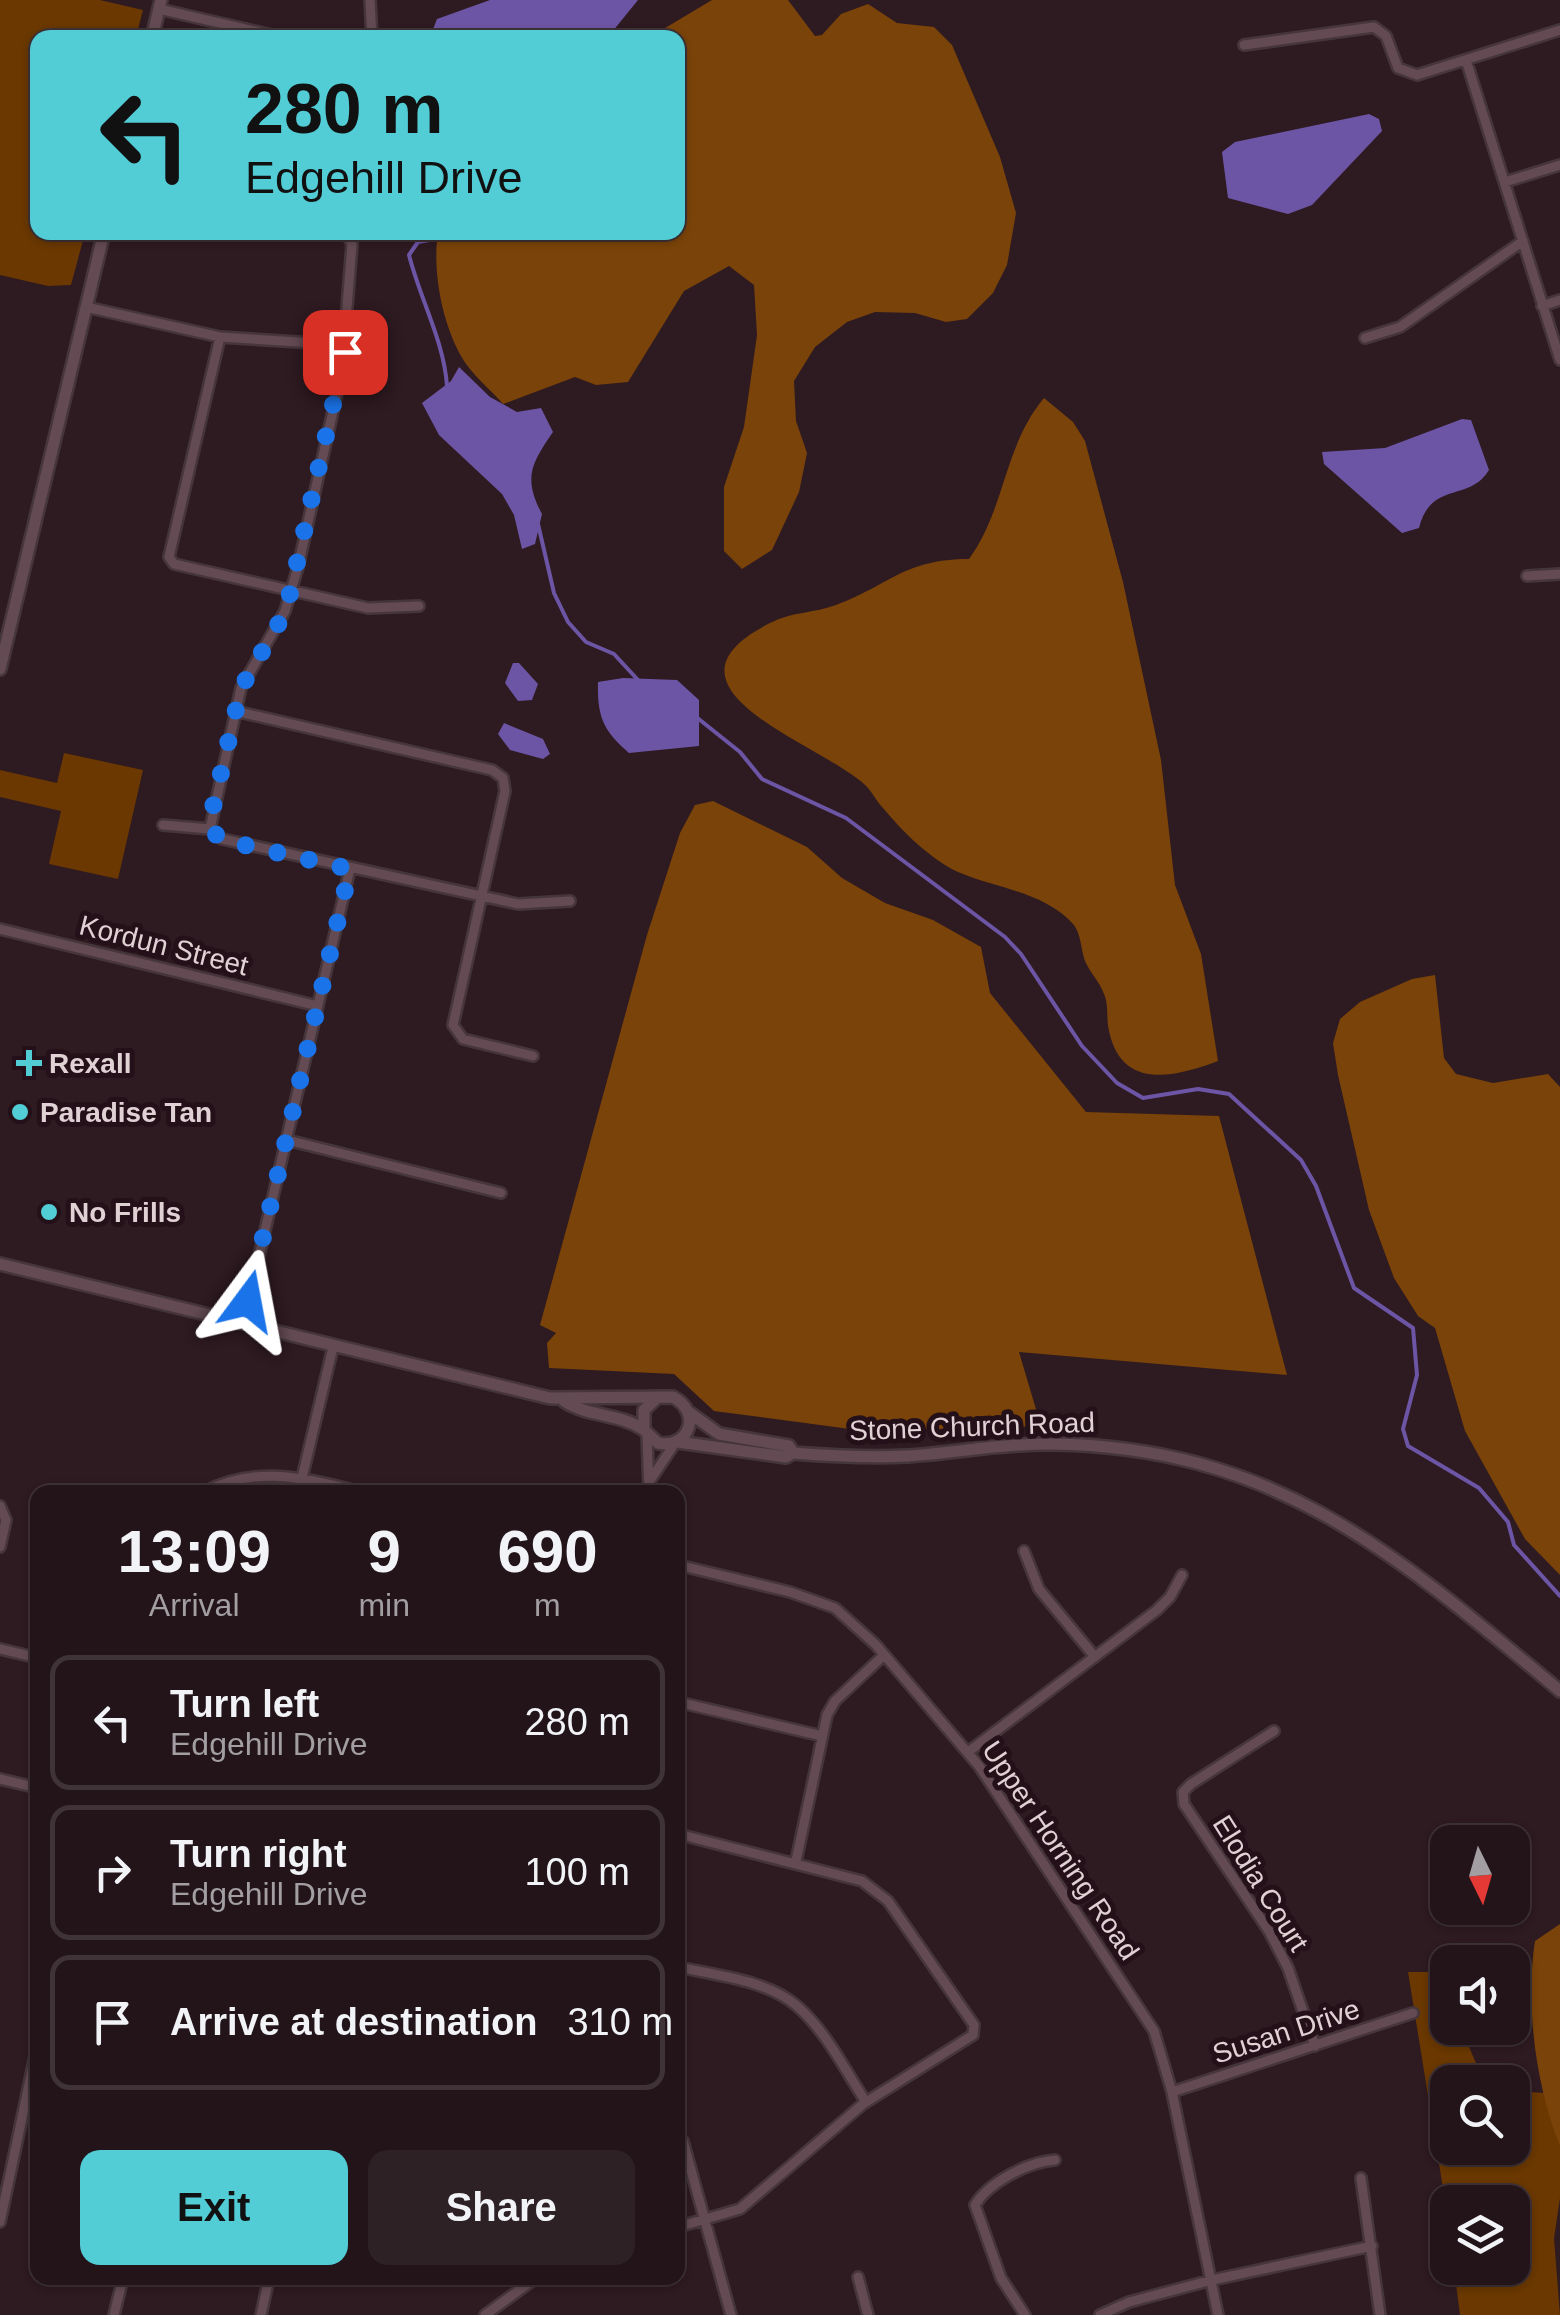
<!DOCTYPE html>
<style>
:root{--surface:#221419;--page:#2e2126;--text:#f1f3f6;--muted:#a29ea2;--line:#3f3338;--accent:#52ccd5}
body{margin:0;font-family:Arial,sans-serif;background:var(--page);color:var(--text);height:100vh;display:flex;flex-direction:column;font-size:38px;white-space:nowrap}
*{box-sizing:border-box;margin:0}
p{font-size:32px;color:var(--muted)}
.icon{flex:none;width:55px;height:55px;fill:none;stroke:currentColor;stroke-width:2;stroke-linecap:round;stroke-linejoin:round}
.map{position:relative;flex:1;overflow:hidden}
.panel{position:absolute;left:30px;top:1485px;width:655px;height:800px;display:flex;flex-direction:column;background:var(--surface);border-radius:20px;box-shadow:0 2px 8px #0004,0 0 0 2px var(--line)}
.panel>*{flex:none}
.guide{position:absolute;left:30px;top:30px;width:655px;height:210px;border-radius:20px;box-shadow:0 2px 8px #0004,0 0 0 2px var(--line);background:#52ccd5;color:#111;overflow:hidden}
.needle{width:65px;rotate:175deg}
.fabs{position:absolute;left:1430px;top:1825px;display:grid;gap:20px}
.fabs a{display:grid;place-items:center;width:100px;height:100px;border-radius:20px;background:var(--surface);box-shadow:0 2px 8px #0004,0 0 0 2px var(--line);font-size:50px}
.pin{position:absolute;display:grid;place-items:center;width:85px;height:85px;color:#fff;margin:-42px;border-radius:20px;box-shadow:0 5px 15px #0006}
.me{position:absolute;width:110px;margin:-55px;rotate:13deg;stroke-linejoin:round;filter:drop-shadow(0 0 8px #0008)}
.turn{display:flex;align-items:center;gap:35px;height:210px;padding:0 50px;font-size:45px}
.turn .icon{width:130px;height:130px;stroke-width:2.5}
.turn b{display:block;font-size:70px;line-height:85px}
.eta{display:flex;justify-content:space-evenly;align-items:center;height:170px;text-align:center}
.eta b{font-size:60px;font-weight:700;line-height:70px}
.primary-button{display:flex;gap:20px;margin-top:auto;padding:20px 50px}
.primary-button a{flex:1;height:115px;border-radius:20px;background:var(--accent);color:#111;font-size:40px;font-weight:700;line-height:115px;text-align:center}
.primary-button a+a{background:var(--page);color:var(--text)}
ul{padding:0;list-style:none}
li{display:flex;align-items:center;gap:30px;height:135px;margin:0 20px 15px;padding:0 30px;border:5px solid var(--line);border-radius:20px}
li div{flex:1}
li b{display:block;font-size:38px}
li em{font-style:normal}
.map>svg:first-child{display:block}
.green{fill:#6a3800}
.forest{fill:#7a4309}
.water{fill:#6d55a5}
.lines{fill:none;stroke-linecap:round;stroke-linejoin:round}
.stream{stroke:#6d55a5;stroke-width:4}
.street-casing{stroke:#46363b;stroke-width:14}
.secondary-casing{stroke:#46363b;stroke-width:16}
.street{stroke:#644b53;stroke-width:9}
.secondary{stroke:#644b53;stroke-width:11}
.route{stroke:#1a73e8;stroke-width:18;stroke-dasharray:0 32.4}
.poi-dot{fill:#52ccd5;stroke:#241018;stroke-width:4}
.labels{text-anchor:middle;stroke-width:10;stroke-linejoin:round;paint-order:stroke}
.street-label{font-size:28px;fill:#e0d1d5;stroke:#241018}
.poi-label{font-size:28px;font-weight:bold;fill:#e0d1d5;stroke:#241018;text-anchor:start}
</style>
<div class="map">
<svg width="1560" height="2315" viewBox="0 0 1560 2315">
<rect width="100%" height="100%" fill="#2e1a21"/>
<path class="green" d="M0,0H100L143,10L136,37L38,38V232L85,233L71,285L48,286L0,275Z
M64,753L143,770L118,879L49,864L61,811L0,797V770L57,783Z
M1408,1972H1438L1447,1995L1448,2028H1461L1484,2082H1448V2148H1512L1513,2091L1545,2093L1560,2146V2198L1554,2238L1560,2315H1460L1454,2268H1512V2202H1448L1447,2213Z"/>
<path class="forest" d="M712,0H788L815,36L822,35L841,14L868,4L897,23L934,27L952,45L1000,157L1016,213L1007,265L993,293L967,319L946,322L915,313L875,312L847,322L815,347L794,381L796,421L807,453L799,492L772,550L742,569L724,551V487L744,427L757,335L754,285L729,266L684,291L628,382L596,385L575,377L503,404C490,389 470,373 461,356C442,322 432,270 438,233L678,232V38L650,37Z
M1044,398L1073,422L1085,441L1123,582L1161,760L1175,885L1201,954L1218,1061C1175,1077 1122,1091 1109,1031C1106,1019 1109,1005 1104,994C1100,982 1090,973 1085,961C1081,950 1081,934 1074,925C1045,892 995,888 958,872C930,859 902,831 883,808C876,801 872,791 864,784C817,742 643,687 770,623C790,612 815,613 836,605C890,585 904,559 969,559C1006,508 1003,447 1044,398Z
M713,801L807,847L842,878L885,903L933,920L981,947L990,993L1086,1112L1219,1116L1287,1375L1019,1352L1041,1426L865,1431L714,1411L674,1374L549,1368L547,1343L556,1333L540,1325L647,935L680,833L695,805Z
M1435,975L1444,1058L1456,1074L1493,1083L1548,1074L1560,1087V1575L1525,1539L1465,1431L1435,1328L1418,1316L1394,1278L1369,1210L1338,1075L1333,1043L1340,1019L1360,1002L1412,979Z
M1560,1924V2146C1536,2087 1525,2005 1535,1941Z"/>
<path class="water" d="M490,0H638L608,37H430L437,19Z
M1369,114L1379,119L1382,131L1312,205L1288,214L1228,198L1222,152L1235,142Z
M459,367L490,397L517,412L541,408L553,432C531,464 523,478 542,514L535,544L522,549L514,515L502,494L439,435L422,403L451,381Z
M1462,419L1471,420L1489,470C1469,503 1431,480 1419,528L1402,533L1324,464L1322,452L1385,448Z
M513,663H519L538,684L532,700L518,701L505,683Z
M623,678L677,680L699,700V746L629,753C603,731 597,716 598,682Z
M504,723L543,739L550,754L543,759L510,750L498,734Z"/>
<g class="lines">
<path class="stream" d="M446,232L441,238L418,242L409,255C420,299 444,341 447,386
M538,524L554,593L568,622L586,642L614,654L638,680
M695,716L740,752L762,779L846,818L1005,937L1021,954L1082,1046L1117,1083L1143,1098L1198,1089L1229,1094L1301,1160L1316,1186L1354,1288L1413,1328L1417,1375L1403,1429L1408,1446L1479,1488L1508,1522L1514,1545L1560,1596"/>
<g class="street-casing">
<path id="street" d="M370,0L372,38
M159,9L285,38
M1244,45L1374,27L1386,36L1398,68L1417,75L1560,30
M1466,60L1560,360
M1505,182L1560,165
M346,232L352,244L342,371L298,567L285,611L241,688L210,829L222,839L518,904L570,901
M1542,306L1560,300
M86,307L220,337L346,345
M220,337L169,557L174,564L368,608L419,606
M1365,338L1400,327L1523,241
M1527,576L1560,574
M235,711L492,770L503,778L505,791L453,1025L463,1039L533,1056
M163,825L210,829
M0,929L318,1006
M287,1140L501,1193
M243,1324L350,869
M647,1435L649,1492
M302,1478L333,1347
M651,1479L675,1443
M204,1492C257,1464 306,1479 362,1492
M0,1506L6,1520L0,1547
M1024,1551L1039,1589L1095,1657
M678,1565L790,1592L835,1608L876,1645L979,1766L1154,2031L1172,2092L1218,2315
M0,1649L38,1658
M678,1702L822,1736
M1274,1731L1191,1784L1183,1792L1184,1804L1269,1931L1288,1968L1315,2046
M968,1752L1157,1610L1170,1597L1182,1575
M0,1779L38,1788
M678,1834L862,1881L888,1901L974,2025L973,2035L863,2104L740,2209L678,2227
M796,1861L827,1715L835,1701L884,1655
M678,1967C715,1975 767,1980 797,2006C826,2031 845,2070 866,2102
M1172,2092L1413,2013
M683,2141L731,2315
M1361,2178L1380,2315
M0,2222L38,2042
M858,2277L868,2315
M114,2315L123,2278
M261,2315L269,2278
M485,2315L536,2278
M1025,2315L1001,2278L975,2205C989,2182 1028,2162 1055,2160
M1100,2315L1129,2302L1212,2280L1372,2246"/>
</g>
<g class="secondary-casing">
<path id="secondary" d="M152,38L161,0
M0,669L104,232
M0,1264L550,1398L673,1397C702,1412 690,1449 658,1443L644,1430V1410L658,1397
M564,1401C588,1417 618,1413 643,1429
M690,1413L719,1434L789,1446L793,1453
M678,1442L786,1457L793,1453C831,1456 869,1458 908,1456C956,1453 1004,1443 1052,1444C1276,1447 1397,1555 1560,1691"/>
</g>
<use href="#street" class="street"/>
<use href="#secondary" class="secondary"/>
</g>
<g class="lines">
<path class="route" d="M248,1301L350,869L222,840L210,829V820L241,688L286,611L345,352"/>
</g>
<g class="poi-dot">
<path d="M24 1048h10v10h10v10h-10v10h-10v-10h-10v-10h10z"/>
<circle cx="20" cy="1112" r="10"/>
<circle cx="49" cy="1212" r="10"/>
</g>
<g class="labels">
<g class="street-label">
<text transform="translate(164 945) rotate(14)" y="10">Kordun Street</text>
<text transform="translate(972 1426) rotate(-2)" y="10">Stone Church Road</text>
<text transform="translate(1061 1850) rotate(56)" y="10">Upper Horning Road</text>
<text transform="translate(1261 1883) rotate(58)" y="10">Elodia Court</text>
<text transform="translate(1286 2031) rotate(-18)" y="10">Susan Drive</text>
</g>
<g class="poi-label">
<text x="49" y="1073">Rexall</text>
<text x="40" y="1122">Paradise Tan</text>
<text x="69" y="1222">No Frills</text>
</g>
</g>
</svg>
<div class="fabs">
<a><svg class="needle" viewBox="-14 -14 28 28"><path d="M0-13l5 13h-10z" fill="#e53935"/><path d="M0 13l5-13h-10z" fill="#a29ea2"/></svg></a>
<a><svg class="icon" aria-label="sound" viewBox="0 0 24 24"><path d="M4 9h4l5-4v14l-5-4H4zM17 9q2 3 0 6"/></svg></a>
<a><svg class="icon" aria-label="search" viewBox="0 0 24 24"><circle cx="10" cy="10" r="6"/><path d="M15 15l6 6"/></svg></a>
<a><svg class="icon" aria-label="layers" viewBox="0 0 24 24"><path d="M12 4l9 5-9 5-9-5zM3 14l9 5 9-5"/></svg></a>
</div>
<div class="pin" style="left:345px;top:352px;background:#d93025"><svg class="icon" aria-label="arrive" viewBox="0 0 24 24"><path d="M6 21V4h12l-3 4 3 4H6"/></svg></div>
<svg class="me" style="left:248px;top:1301px" viewBox="-20 -20 40 40"><path d="M0-17L14 15 0 8-14 15z" fill="#1a73e8" stroke="#fff" stroke-width="4"/></svg>
<div class="guide">
<div class="turn"><svg class="icon" aria-label="left" viewBox="0 0 24 24"><path d="M17 20v-9H6M10 6l-5 5 5 5"/></svg><div><b>280 m</b>Edgehill Drive</div></div>
</div>
<section class="panel">
<div class="eta">
<div><b>13:09</b><p>Arrival</p></div>
<div><b>9</b><p>min</p></div>
<div><b>690</b><p>m</p></div>
</div>
<ul>
<li><svg class="icon" aria-label="left" viewBox="0 0 24 24"><path d="M17 20v-9H6M10 6l-5 5 5 5"/></svg><div><b>Turn left</b><p>Edgehill Drive</p></div><em>280 m</em></li>
<li><svg class="icon" aria-label="right" viewBox="0 0 24 24"><path d="M7 20v-9h11M14 6l5 5-5 5"/></svg><div><b>Turn right</b><p>Edgehill Drive</p></div><em>100 m</em></li>
<li><svg class="icon" aria-label="arrive" viewBox="0 0 24 24"><path d="M6 21V4h12l-3 4 3 4H6"/></svg><div><b>Arrive at destination</b></div><em>310 m</em></li>
</ul>
<div class="primary-button"><a>Exit</a><a>Share</a></div>
</section>
</div>
